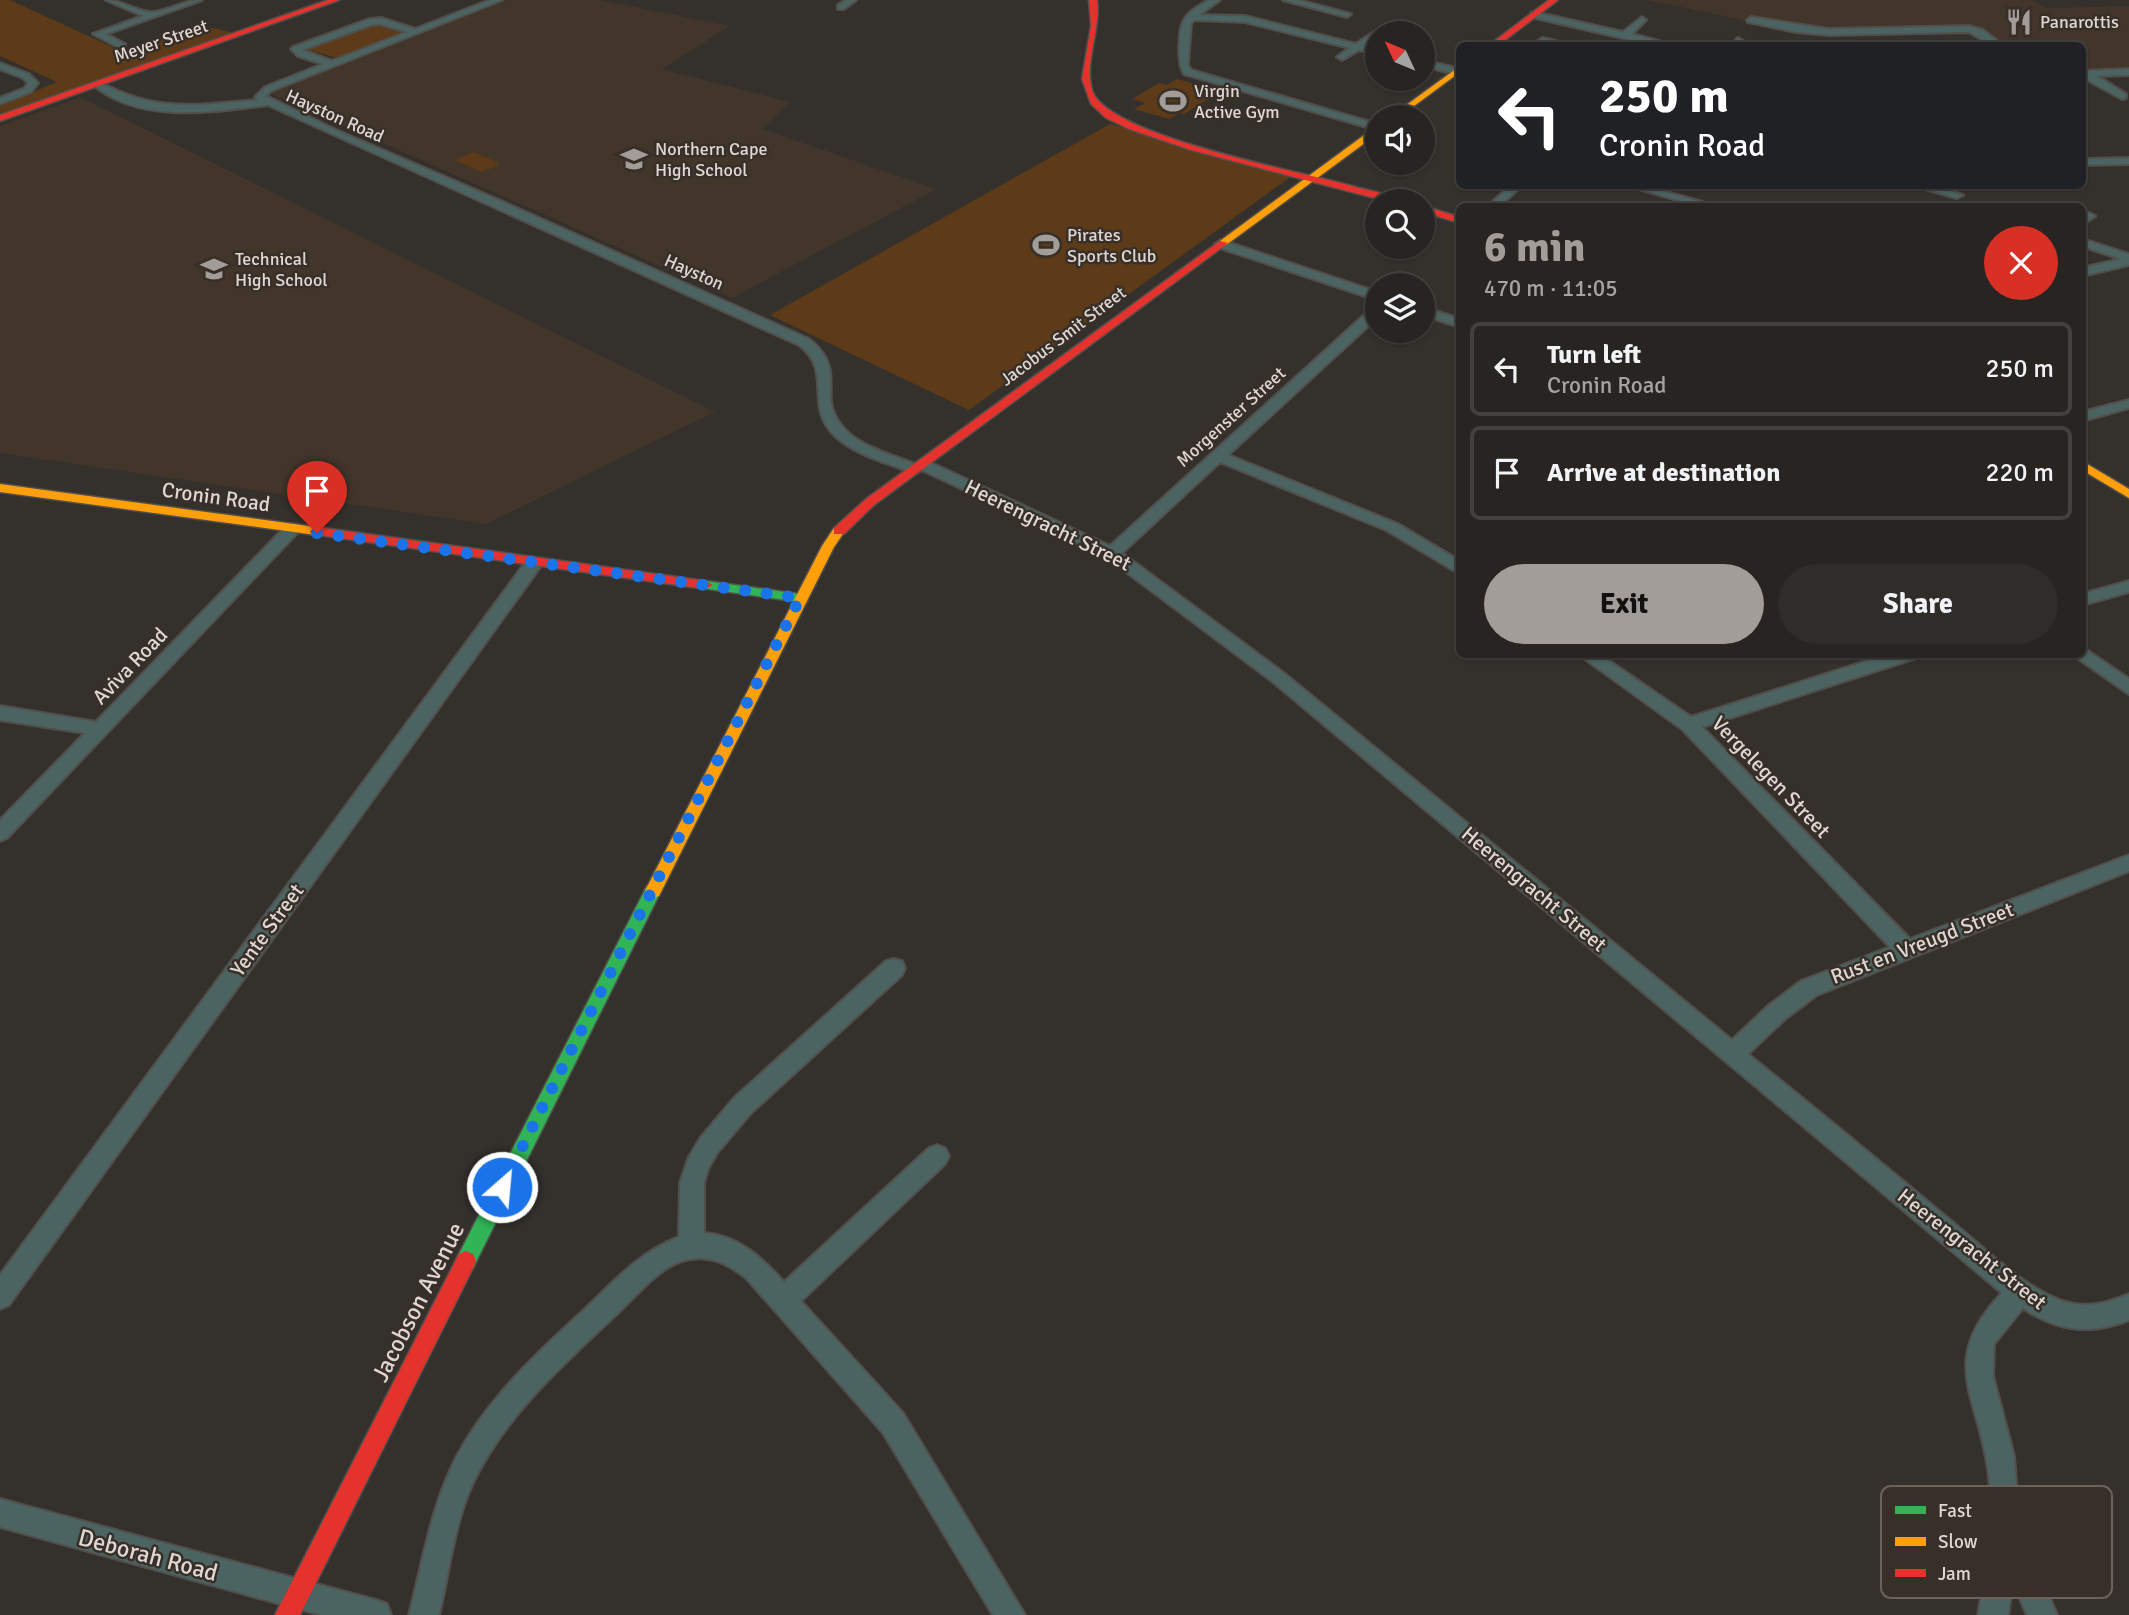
<!DOCTYPE html>
<meta charset="utf-8">
<style>
:root{--surface:#272421;--page:#2f2c2a;--text:#f1f3f6;--muted:#a4a4a5;--line:#43413f;--accent:#a29d99}
body{margin:0;font-family:Signika,sans-serif;background:var(--page);color:var(--text);height:100vh;display:flex;flex-direction:column;font-size:26px;white-space:nowrap}
*{box-sizing:border-box;margin:0}
p{font-size:23px;color:var(--muted)}
.icon{flex:none;width:38px;height:38px;fill:none;stroke:currentColor;stroke-width:2;stroke-linecap:round;stroke-linejoin:round}
.map{position:relative;flex:1;overflow:hidden}
.details{position:absolute;left:1456px;top:203px;width:630px;height:455px;display:flex;flex-direction:column;background:var(--surface);border-radius:10px;box-shadow:0 2px 5px #0004,0 0 0 2px var(--line)}
.details>*{flex:none}
.top-card{position:absolute;left:1456px;top:42px;width:630px;height:147px;border-radius:10px;box-shadow:0 2px 5px #0004,0 0 0 2px var(--line);background:#202124;color:#fff;overflow:hidden}
.needle{width:46px;rotate:314deg}
.tools{position:absolute;left:1365px;top:21px;display:grid;gap:14px}
.tools a{display:grid;place-items:center;width:70px;height:70px;border-radius:50%;background:var(--surface);box-shadow:0 2px 5px #0004,0 0 0 2px var(--line);font-size:35px}
.pin{position:absolute;display:grid;place-items:center;width:60px;height:60px;color:#fff;margin:-72px -30px;border-radius:50% 50% 50% 0;rotate:-45deg;box-shadow:0 0 7px #0007}
.pin .icon{rotate:45deg}
.me{position:absolute;width:77px;margin:-38px;rotate:27deg;stroke-linejoin:round;filter:drop-shadow(0 0 5px #0008)}
.turn{display:flex;align-items:center;gap:24px;height:147px;padding:0 28px;font-size:32px}
.turn .icon{width:91px;height:91px;stroke-width:2.5}
.turn b{display:block;font-size:49px;line-height:60px}
.round{display:grid;place-items:center;flex:none;width:74px;height:74px;border-radius:37px;background:var(--page)}
.headline{display:flex;align-items:center;justify-content:space-between;height:119px;padding:0 28px}
h1{font-size:42px;font-weight:700;line-height:52px;color:var(--accent)}
.primary-button{display:flex;gap:14px;margin-top:auto;padding:14px 28px}
.primary-button a{flex:1;height:80px;border-radius:42px;background:var(--accent);color:#111;font-size:28px;font-weight:700;line-height:80px;text-align:center}
.primary-button a+a{background:var(--page);color:var(--text)}
ul{padding:0;list-style:none}
li{display:flex;align-items:center;gap:21px;height:94px;margin:0 14px 10px;padding:0 14px;border:4px solid var(--line);border-radius:10px}
li div{flex:1}
li b{display:block;font-size:26px}
li em{font-style:normal}
.map>svg:first-child{display:block}
.built{fill:#42352a}
.green{fill:#5d3b19}
.lines{fill:none;stroke-linecap:round;stroke-linejoin:round}
.street-casing{stroke:#524e4b;stroke-width:4}
.fast-casing{stroke:#524e4b;stroke-width:3}
.slow-casing{stroke:#524e4b;stroke-width:3}
.jam-casing{stroke:#524e4b;stroke-width:3}
.street{fill:#4b6462;fill-rule:evenodd}
.fast{fill:#30b455;fill-rule:evenodd}
.slow{fill:#ff9f0a;fill-rule:evenodd}
.jam{fill:#e5322d;fill-rule:evenodd}
.route{stroke:#1a73e8;stroke-width:12;stroke-dasharray:0 21.6}
.labels{text-anchor:middle;stroke-width:5;stroke-linejoin:round;paint-order:stroke}
.far-poi-label{font-size:18px;fill:#ded8d3;stroke:#382f28;text-anchor:start}
.far-street-label{font-size:18px;fill:#ded8d3;stroke:#382f28}
.street-label{font-size:21px;fill:#ded8d3;stroke:#382f28}
.near-street-label{font-size:24px;fill:#ded8d3;stroke:#382f28}
.key{fill:#382f28;stroke:#6a625b;stroke-width:2}
.key-label{font-size:19px;fill:#ded8d3}
</style>
<div class="map">
<svg width="2129" height="1615" viewBox="0 0 2129 1615">
<rect width="100%" height="100%" fill="#34302c"/>
<path class="built" d="M507,0H601L730,26L662,69L790,102L762,129L937,189L732,298L270,93Z
M1647,0H2032L2045,8L2129,6V70L2083,72L2082,46L1994,45L1973,32L1820,36Z
M80,97L715,412L486,524L0,453V126Z"/>
<path class="green" d="M0,0H10L123,52L201,25L234,33L0,115V106L57,82L0,56Z
M374,22L408,28L407,33L338,58L305,49Z
M1177,79L1216,90L1208,95L1212,97L1184,114L1180,113L1169,119L1134,109L1145,103L1132,99L1159,83L1167,85Z
M1110,124L1293,175L969,410L770,315Z
M474,152L501,164L482,172L455,160Z"/>
<g class="lines">
<g class="street-casing">
<path id="street" d="M106,0C122,0 141,14 154,12C171,10 184,0 202,0L106,34L125,44V48L122,49L93,34L143,16Z
M490,0H502L271,91L266,96L336,130L510,205L809,339C848,370 818,393 839,422C855,446 890,454 915,464L922,460L927,461L1110,546L1372,308L1377,307V318L1228,455L1398,524L1460,561V574L1386,530L1220,462L1122,553L1285,674L1732,1040L1768,1006L1801,981L1890,947L1683,730L1578,654H1599L1691,717L1889,654H1918L1916,658L1702,727L1910,939L2129,855V871L1817,995L1784,1020L1748,1054C1816,1109 1883,1164 1950,1220C1982,1246 2023,1287 2062,1301C2086,1309 2107,1303 2129,1294V1320C2091,1335 2058,1332 2023,1308L1994,1344L1993,1376L2014,1456L2019,1525L2057,1615H2027L2013,1582L2008,1615H1978C1987,1569 1994,1523 1989,1477C1981,1398 1935,1363 2002,1293L1273,682L1106,557L922,470L915,473L910,472C885,462 856,455 836,437C802,405 835,373 799,345L268,105C213,112 138,124 92,84L100,82C155,113 198,105 258,100L255,97L265,87L323,64L298,56L291,49L293,47L370,19L381,18L415,29ZM380,24L407,32L332,61L302,50L371,25Z
M846,0H856L844,9H838V5Z
M1209,0H1220L1199,15L1245,16L1356,44L1374,32H1380L1377,33V38L1365,46L1377,49V55L1359,50L1342,60L1337,57L1350,48L1245,22L1194,20L1191,23L1188,65L1191,70L1377,124V130L1184,74C1177,64 1178,31 1184,20C1189,11 1200,5 1209,0Z
M1283,0H1298L1351,14L1347,17Z
M1534,12L1623,32L1642,17L1646,20L1632,34L1677,46H1658L1531,17V13Z
M1751,17L1829,29L1969,26L1983,30L2004,46H1993L1969,32L1829,35L1796,32L1748,22L1747,20Z
M1543,38L1567,44L1568,46L1540,43L1538,41Z
M1738,38L1743,41L1739,46H1730Z
M1423,60L1460,69V75L1423,66Z
M0,63L29,74L38,83L31,92L0,104V98L25,88L28,83L23,78L0,69Z
M2129,69V75L2097,76L2126,94V98L2122,99L2082,77V71Z
M2129,158V164L2082,165V159Z
M1510,186H1522L1499,206H1488Z
M1628,186H1645L1716,206H1699Z
M1914,186H1932L1963,195L1957,198Z
M2089,213L2095,216L2082,225V216Z
M2082,239L2129,254V265L2082,276V268L2121,259L2082,246Z
M1221,240L1377,292V300L1217,247L1215,244Z
M1423,307L1460,319V327L1423,315Z
M2129,400V408L2082,421V412Z
M292,524L298,526L300,529L298,532L7,838L0,841V820L85,733L0,720V706L96,722L286,526Z
M534,558L540,559L542,563L540,567L9,1305L0,1309V1275L528,559Z
M2129,581V592L2082,605V594Z
M2082,647L2129,679V694L2076,657L2074,654H2082Z
M894,959L902,961L905,968L902,975L751,1113L717,1153L708,1169L704,1183V1233C738,1235 762,1258 784,1282L929,1148L937,1145L945,1148L949,1156L945,1164L801,1301L903,1413L1025,1615H993L883,1433L746,1278C727,1263 707,1253 682,1261C658,1269 638,1294 620,1311C565,1363 504,1416 472,1485C454,1525 449,1573 439,1615H409C422,1565 430,1513 452,1466C482,1403 536,1354 586,1308C614,1281 641,1251 679,1237L680,1183L689,1157L701,1137L735,1097L886,961Z
M0,1499L376,1600L387,1604L391,1615H321L0,1527Z"/>
</g>
<g class="fast-casing">
<path id="fast" d="M706,581L800,594L807,598L800,602L701,588V582Z
M653,884L659,886L661,891L473,1268L466,1271L459,1268L456,1261L459,1254L647,886Z"/>
</g>
<g class="slow-casing">
<path id="slow" d="M1460,66V72L1399,117H1390Z
M1374,128H1377V134L1226,245H1220V241Z
M2082,461L2129,489V498L2082,470Z
M0,484L316,527L322,531L316,535L0,492Z
M839,527L845,531L834,547L659,896L653,898L647,896L645,891L822,546L834,528Z"/>
</g>
<g class="jam-casing">
<path id="jam" d="M328,0H339L0,121V115Z
M1089,0H1097C1101,30 1084,61 1092,90C1106,137 1310,173 1359,188C1372,191 1389,194 1400,201H1386L1191,150L1129,129L1106,118L1091,104L1082,79L1091,26Z
M1549,0H1558L1497,46H1488Z
M1423,206L1460,217V223L1423,212Z
M1220,241L1228,243L874,505L844,534H834V528L866,499Z
M316,527L706,581L713,585L706,589L311,534L310,531Z
M466,1251L473,1254L476,1261L473,1268L300,1615H275L459,1254Z"/>
</g>
<use href="#street" class="street"/>
<use href="#fast" class="fast"/>
<use href="#slow" class="slow"/>
<use href="#jam" class="jam"/>
</g>
<g class="lines">
<path class="route" d="M317,533L800,598L502,1187"/>
</g>
<defs>
<g id="restaurant-bare" transform="scale(2.1)"><path d="M-5-6h1v4h1v-4h1v4h1v-4h1v5L-1.5 .5V6h-2V.5L-5-1ZM5-6V6H3V1.5H1.5Q1.5-4 5-6Z" fill="#a29d99" stroke="#382f28" stroke-width="2.5" paint-order="stroke"/></g>
<g id="stadium-bare" transform="scale(2.1)"><path d="M0-5a6.5 5 0 1 0 0 10a6.5 5 0 1 0 0-10ZM-3.5-1.8h7v3.6h-7Z" fill="#a29d99" stroke="#382f28" stroke-width="2.5" paint-order="stroke"/></g>
<g id="school-bare" transform="scale(2.1)"><path d="M0-5L7-2L0 1L-7-2ZM-4 1L0 2.5L4 1V4Q0 6-4 4Z" fill="#a29d99" stroke="#382f28" stroke-width="2.5" paint-order="stroke"/></g>
</defs>
<g fill-rule="evenodd">
<use href="#restaurant-bare" x="2019" y="22"/>
<use href="#stadium-bare" x="1173" y="101"/>
<use href="#school-bare" x="634" y="159"/>
<use href="#stadium-bare" x="1046" y="245"/>
<use href="#school-bare" x="214" y="269"/>
</g>
<g class="labels">
<g class="far-poi-label">
<text x="2040" y="28">Panarottis</text>
<text x="1194" y="97">Virgin<tspan x="1194" dy="21">Active Gym</tspan></text>
<text x="655" y="155">Northern Cape<tspan x="655" dy="21">High School</tspan></text>
<text x="1067" y="241">Pirates<tspan x="1067" dy="21">Sports Club</tspan></text>
<text x="235" y="265">Technical<tspan x="235" dy="21">High School</tspan></text>
</g>
<g class="far-street-label">
<text transform="translate(161 41) rotate(-19)" y="6">Meyer Street</text>
<text transform="translate(335 116) rotate(24)" y="6">Hayston Road</text>
<text transform="translate(694 272) rotate(24)" y="6">Hayston</text>
<text transform="translate(1063 336) rotate(-37)" y="6">Jacobus Smit Street</text>
<text transform="translate(1231 417) rotate(-42)" y="6">Morgenster Street</text>
</g>
<g class="street-label">
<text transform="translate(216 497) rotate(8)" y="7">Cronin Road</text>
<text transform="translate(1048 525) rotate(26)" y="7">Heerengracht Street</text>
<text transform="translate(130 666) rotate(-46)" y="7">Aviva Road</text>
<text transform="translate(1771 777) rotate(46)" y="7">Vergelegen Street</text>
<text transform="translate(1534 889) rotate(40)" y="7">Heerengracht Street</text>
<text transform="translate(267 930) rotate(-54)" y="7">Yente Street</text>
<text transform="translate(1922 943) rotate(-21)" y="7">Rust en Vreugd Street</text>
<text transform="translate(1972 1249) rotate(38)" y="7">Heerengracht Street</text>
</g>
<g class="near-street-label">
<text transform="translate(418 1302) rotate(-63)" y="8">Jacobson Avenue</text>
<text transform="translate(148 1555) rotate(15)" y="8">Deborah Road</text>
</g>
</g>
<rect x="1881" y="1486" width="231" height="112" rx="10" class="key"/>
<rect x="1895" y="1506" width="31" height="8" fill="#30b455"/>
<rect x="1895" y="1537" width="31" height="9" fill="#ff9f0a"/>
<rect x="1895" y="1569" width="31" height="8" fill="#e5322d"/>
<g class="key-label">
<text x="1938" y="1517">Fast</text>
<text x="1938" y="1548">Slow</text>
<text x="1938" y="1580">Jam</text>
</g>
</svg>
<div class="tools">
<a><svg class="needle" viewBox="-14 -14 28 28"><path d="M0-13l5 13h-10z" fill="#e53935"/><path d="M0 13l5-13h-10z" fill="#a4a4a5"/></svg></a>
<a><svg class="icon" aria-label="sound" viewBox="0 0 24 24"><path d="M4 9h4l5-4v14l-5-4H4zM17 9q2 3 0 6"/></svg></a>
<a><svg class="icon" aria-label="search" viewBox="0 0 24 24"><circle cx="10" cy="10" r="6"/><path d="M15 15l6 6"/></svg></a>
<a><svg class="icon" aria-label="layers" viewBox="0 0 24 24"><path d="M12 4l9 5-9 5-9-5zM3 14l9 5 9-5"/></svg></a>
</div>
<div class="pin" style="left:317px;top:533px;background:#d93025"><svg class="icon" aria-label="arrive" viewBox="0 0 24 24"><path d="M6 21V4h12l-3 4 3 4H6"/></svg></div>
<svg class="me" style="left:502px;top:1187px" viewBox="-20 -20 40 40"><circle r="17" fill="#1a73e8" stroke="#fff" stroke-width="3"/><path d="M0-11L8 9 0 5-8 9z" fill="#fff"/></svg>
<div class="top-card">
<div class="turn"><svg class="icon" aria-label="left" viewBox="0 0 24 24"><path d="M17 20v-9H6M10 6l-5 5 5 5"/></svg><div><b>250 m</b>Cronin Road</div></div>
</div>
<section class="details">
<div class="headline"><div><h1>6 min</h1><p>470 m · 11:05</p></div><a class="round" style="background:#d93025;color:#fff"><svg class="icon" aria-label="close" viewBox="0 0 24 24"><path d="M6 6l12 12M18 6L6 18"/></svg></a></div>
<ul>
<li><svg class="icon" aria-label="left" viewBox="0 0 24 24"><path d="M17 20v-9H6M10 6l-5 5 5 5"/></svg><div><b>Turn left</b><p>Cronin Road</p></div><em>250 m</em></li>
<li><svg class="icon" aria-label="arrive" viewBox="0 0 24 24"><path d="M6 21V4h12l-3 4 3 4H6"/></svg><div><b>Arrive at destination</b></div><em>220 m</em></li>
</ul>
<div class="primary-button"><a>Exit</a><a>Share</a></div>
</section>
</div>
